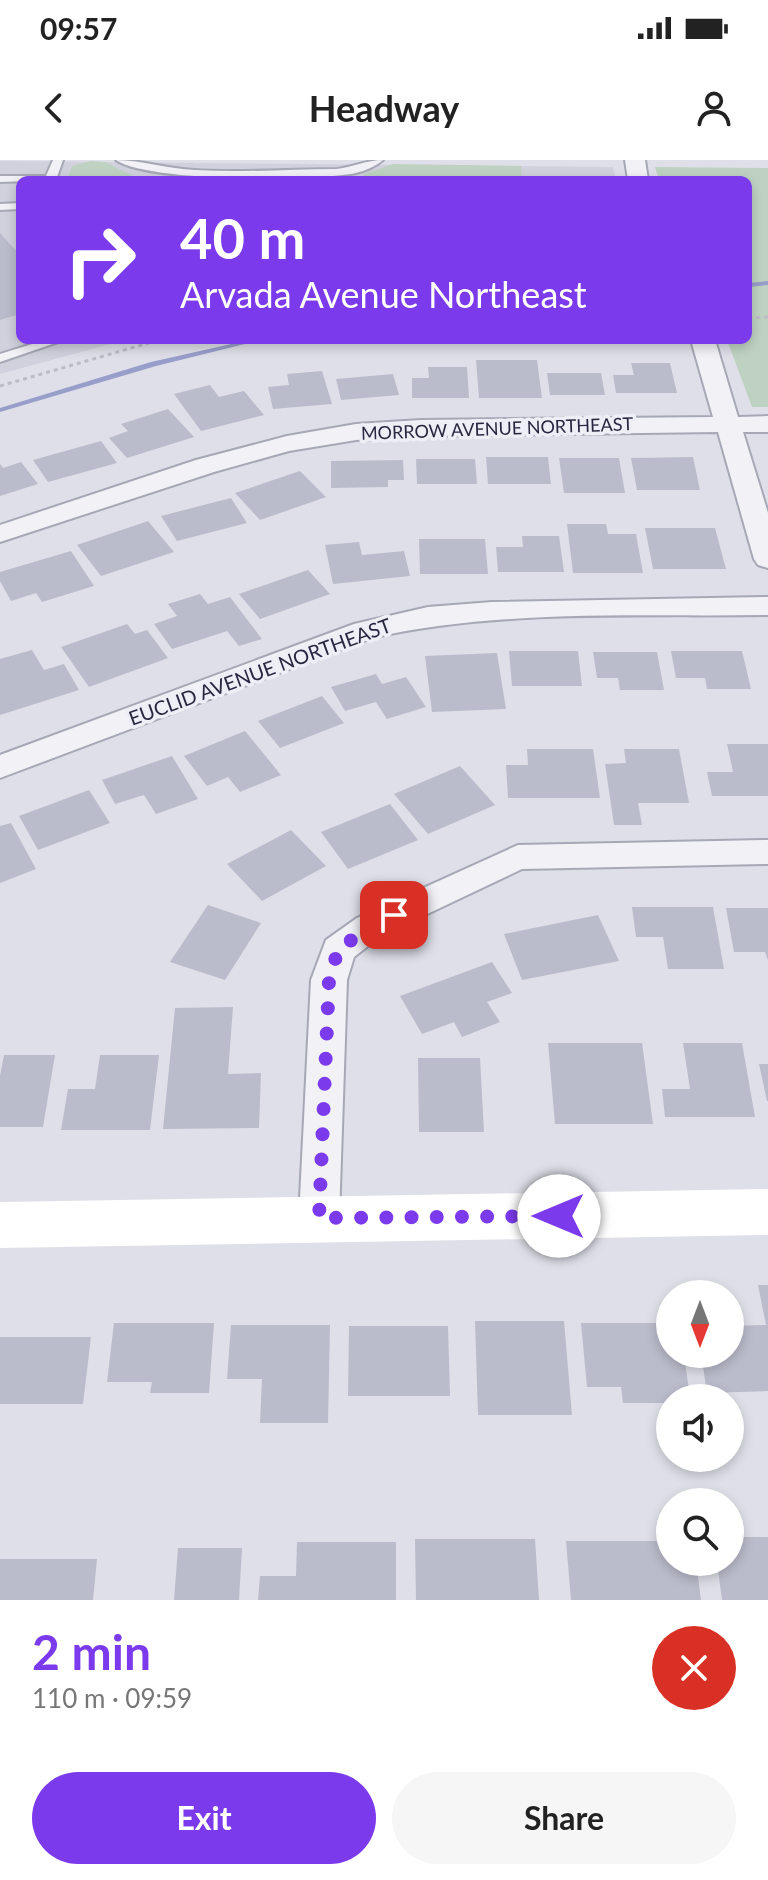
<!DOCTYPE html>
<meta charset="utf-8">
<style>
:root{--surface:#fff;--page:#f6f6f6;--text:#222;--muted:#767676;--accent:#7c3aed}
body{margin:0;font-family:Lato,sans-serif;background:var(--page);color:var(--text);height:100vh;display:flex;flex-direction:column;font-size:30px;white-space:nowrap}
*{box-sizing:border-box;margin:0}
p{font-size:26px;color:var(--muted)}
.icon{flex:none;width:44px;height:44px;fill:none;stroke:currentColor;stroke-width:2;stroke-linecap:round;stroke-linejoin:round}
.map{position:relative;height:1440px;overflow:hidden}
.sheet{display:flex;flex-direction:column;background:var(--surface);flex:1}
.sheet>*{flex:none}
.guide{position:absolute;left:16px;top:16px;width:736px;height:168px;border-radius:12px;box-shadow:0 4px 12px #0003;background:#7c3aed;color:#fff;overflow:hidden}
.needle{width:52px;rotate:180deg}
.controls{position:absolute;left:656px;top:1120px;display:grid;gap:16px}
.controls a{display:grid;place-items:center;width:88px;height:88px;border-radius:50%;background:var(--surface);box-shadow:0 4px 12px #0003;font-size:40px}
.pin{position:absolute;display:grid;place-items:center;width:68px;height:68px;color:#fff;margin:-34px;border-radius:16px;box-shadow:0 4px 12px #0006}
.me{position:absolute;width:88px;margin:-44px;rotate:270deg;stroke-linejoin:round;filter:drop-shadow(0 0 6px #0008)}
.turn{display:flex;align-items:center;gap:28px;height:168px;padding:0 32px;font-size:36px}
.turn .icon{width:104px;height:104px;stroke-width:2.5}
.turn b{display:block;font-size:56px;line-height:68px}
.round{display:grid;place-items:center;flex:none;width:84px;height:84px;border-radius:42px;background:var(--page)}
.summary{display:flex;align-items:center;justify-content:space-between;height:136px;padding:0 32px}
h1{font-size:48px;font-weight:700;line-height:60px;color:var(--accent)}
.button{display:flex;gap:16px;margin-top:auto;padding:16px 32px}
.button a{flex:1;height:92px;border-radius:48px;background:var(--accent);color:#fff;font-size:32px;font-weight:700;line-height:92px;text-align:center}
.button a+a{background:var(--page);color:var(--text)}
.status{display:flex;justify-content:space-between;align-items:center;height:56px;padding:0 40px;background:var(--surface);direction:ltr}
.status svg{height:22px;fill:currentColor}
header{display:flex;justify-content:space-between;align-items:center;height:104px;padding:0 32px;background:var(--surface);font-size:36px;font-weight:700}
.map>svg:first-child{display:block}
.built{fill:#d0d1dd}
.green{fill:#bfd2c1}
.lines{fill:none;stroke-linecap:round;stroke-linejoin:round}
.stream{fill:#989eca;fill-rule:evenodd}
.building{fill:#bbbccb}
.lane-casing{stroke:#a7a8b6;stroke-width:4}
.street-casing{stroke:#a7a8b6;stroke-width:4}
.path{stroke:#bcbcc7;stroke-width:3;stroke-dasharray:4 4;stroke-linecap:butt}
.lane{fill:#f1f1f6;fill-rule:evenodd}
.street{fill:#f1f1f6;fill-rule:evenodd}
.secondary{fill:#fff;fill-rule:evenodd}
.route{stroke:#7c3aed;stroke-width:14;stroke-dasharray:0 25.2}
.labels{text-anchor:middle;stroke-width:7;stroke-linejoin:round;paint-order:stroke}
.far-street-label{font-size:18px;fill:#272740;stroke:#eeeef6}
.street-label{font-size:20px;fill:#272740;stroke:#eeeef6}
</style>
<div class="status"><b>09:57</b><svg viewBox="0 0 49 12"><path d="M0 12V9h3v3zM5 12V6h3v6zM10 12V3h3v9zM15 12V0h3v12zM26 1h20v11H26zM47 4h2v5h-2z"/></svg></div>
<header><svg class="icon" aria-label="back" viewBox="0 0 24 24"><path d="M15 5l-7 7 7 7"/></svg>Headway<svg class="icon" aria-label="person" viewBox="0 0 24 24"><circle cx="12" cy="8" r="4"/><path d="M4 21q1-7 8-7t8 7"/></svg></header>
<div class="map">
<svg width="768" height="1440" viewBox="0 0 768 1440">
<rect width="100%" height="100%" fill="#dedfe8"/>
<path class="built" d="M0,1L613,7L616,20H20V180H125L0,214Z"/>
<path class="green" d="M91,1L105,2L139,19L160,20H67L72,6Z
M393,4L521,6L522,20H364V14Z
M655,7L768,8V247H752L727,180H748V20H659Z"/>
<g class="lines">
<path class="stream" d="M768,121V125L748,127V123Z
M249,180H261L156,206L0,252V248L151,202Z"/>
</g>
<path class="building" d="M0,73L20,95V154L0,160Z
M476,200H537L542,238H479Z
M631,203H670L677,233H616L613,215H634Z
M428,207H467L469,238H412V218H429Z
M322,211L332,244L273,249L268,227L289,225L287,214Z
M547,213H601L605,235H550Z
M393,214L399,235L341,240L336,219Z
M210,225L219,237L244,231L264,255L201,271L174,234Z
M168,249L194,277L127,298L109,278L128,271L121,264Z
M101,281L117,303L48,322L33,300Z
M486,297H548L551,324H488Z
M693,297L700,330H637L631,298Z
M559,298H619L625,333H564Z
M416,299H475L477,324H417Z
M403,300L404,320H388V327L331,328V301Z
M21,302L38,324L0,336V304L3,308Z
M300,311L326,337L260,360L235,333Z
M231,338L247,363L177,381L161,356Z
M148,361L174,392L101,416L77,385Z
M567,364H606L608,374H636L643,413H573Z
M645,368H715L726,409H653Z
M522,376H559L564,412H498L496,387H523Z
M419,379H485L488,414H420Z
M359,382L362,395L404,391L410,416L333,424L325,385Z
M71,391L94,426L42,442L36,433L11,441L0,421V412Z
M308,410L330,434L260,459L239,434Z
M200,434L208,444L230,437L262,479L239,486L227,471L172,489L154,464L177,456L168,444Z
M127,464L135,474L147,470L168,498L89,527L61,487Z
M32,490L44,510L64,504L79,530L0,555V499Z
M509,491H578L582,526H512Z
M671,491H742L751,529H707L705,518H676Z
M593,492H657L664,530H620L618,518H597Z
M497,493L506,549L432,552L425,496Z
M376,514L382,524L406,517L426,547L387,559L376,542L345,551L331,527Z
M322,536L344,563L280,588L258,561Z
M245,571L281,615L240,632L228,617L207,626L184,596Z
M727,584H768V636H712L707,612H733Z
M527,589H593L600,638H508L506,605H528Z
M624,589H679L689,643H638L642,665H614L605,604L626,603Z
M172,596L198,639L156,654L144,635L115,644L102,620Z
M460,606L495,645L428,674L394,634Z
M89,630L110,663L38,690L19,656Z
M390,644L418,680L348,709L321,672Z
M11,663L36,709L0,723V666Z
M291,670L326,706L262,741L227,704Z
M208,745L261,763L225,820L170,802Z
M632,747H713L724,809H668L663,777H636Z
M726,748H768V800L765,792H734Z
M598,755L619,801L522,820L504,774Z
M492,802L512,833L487,842L500,862L462,877L454,862L422,874L400,836Z
M233,847L228,914L261,913L259,968L163,969L175,848Z
M548,883H642L653,964H555Z
M683,883H742L755,957H665L662,929H690Z
M4,895H55L43,967H0V916Z
M100,895H159L150,970H61L68,929H95Z
M418,898H480L484,972H419Z
M759,904H768V941H767Z
M758,1125H768V1231L707,1233L701,1194H730V1166L766,1165Z
M475,1161H564L572,1255H478Z
M114,1163H214L209,1233H150L152,1222H107Z
M581,1163H670V1194H684L690,1238H670V1243H623L621,1227H587Z
M231,1165H330L328,1263H260L262,1219H227Z
M349,1166H448L450,1236H348Z
M0,1177H91L83,1244H0Z
M730,1377H768V1440H722L717,1402H730Z
M415,1379H535L539,1440H416Z
M566,1381H670V1402H696L701,1440H571Z
M297,1382H396V1440H258L260,1416H296Z
M178,1388H242L239,1440H174Z
M0,1399H97L93,1440H0Z"/>
<g class="lines">
<g class="lane-casing">
<path id="lane" d="M53,0H63L56,20L0,22V16H46Z
M116,0C142,0 168,9 195,10C242,13 290,9 337,9C353,7 367,0 383,0C376,6 365,11 356,13C314,22 148,22 116,0Z
M20,43V49L0,50V44Z
M45,180H64L0,202V194Z"/>
</g>
<g class="street-casing">
<path id="street" d="M625,0H645L648,20H628Z
M691,180H715L738,257L768,256V272H743L768,353V408L758,405L754,399L718,272L421,276L356,280L289,291L214,312L0,382V365L196,300L287,276L356,264L421,260L713,257Z
M768,437V455C639,457 498,449 372,478L0,618V595L354,464L428,447L492,442Z
M768,680V704L522,709L381,776L354,797L347,820L339,1058L333,1071L319,1076L305,1071L299,1058L311,820L326,780L357,758L518,685Z"/>
</g>
<path class="path" d="M748,158L768,157
M0,226L159,180"/>
<use href="#lane" class="lane"/>
<use href="#street" class="street"/>
<path class="secondary" d="M768,1029V1075L0,1088V1042Z"/>
</g>
<g class="lines">
<path class="route" d="M394,755L369,767L338,790L329,820L319,1058L559,1056"/>
</g>
<g class="labels">
<g class="far-street-label">
<text transform="translate(497 269) rotate(-2)" y="6">MORROW AVENUE NORTHEAST</text>
</g>
<g class="street-label">
<text transform="translate(260 512) rotate(-20)" y="7">EUCLID AVENUE NORTHEAST</text>
</g>
</g>
</svg>
<div class="controls">
<a><svg class="needle" viewBox="-14 -14 28 28"><path d="M0-13l5 13h-10z" fill="#e53935"/><path d="M0 13l5-13h-10z" fill="#767676"/></svg></a>
<a><svg class="icon" aria-label="sound" viewBox="0 0 24 24"><path d="M4 9h4l5-4v14l-5-4H4zM17 9q2 3 0 6"/></svg></a>
<a><svg class="icon" aria-label="search" viewBox="0 0 24 24"><circle cx="10" cy="10" r="6"/><path d="M15 15l6 6"/></svg></a>
</div>
<div class="pin" style="left:394px;top:755px;background:#d93025"><svg class="icon" aria-label="arrive" viewBox="0 0 24 24"><path d="M6 21V4h12l-3 4 3 4H6"/></svg></div>
<svg class="me" style="left:559px;top:1056px" viewBox="-20 -20 40 40"><circle r="19" fill="#fff"/><path d="M0-13L10 11 0 6-10 11z" fill="#7c3aed"/></svg>
<div class="guide">
<div class="turn"><svg class="icon" aria-label="right" viewBox="0 0 24 24"><path d="M7 20v-9h11M14 6l5 5-5 5"/></svg><div><b>40 m</b>Arvada Avenue Northeast</div></div>
</div>
</div>
<section class="sheet">
<div class="summary"><div><h1>2 min</h1><p>110 m · 09:59</p></div><a class="round" style="background:#d93025;color:#fff"><svg class="icon" aria-label="close" viewBox="0 0 24 24"><path d="M6 6l12 12M18 6L6 18"/></svg></a></div>
<div class="button"><a>Exit</a><a>Share</a></div>
</section>
